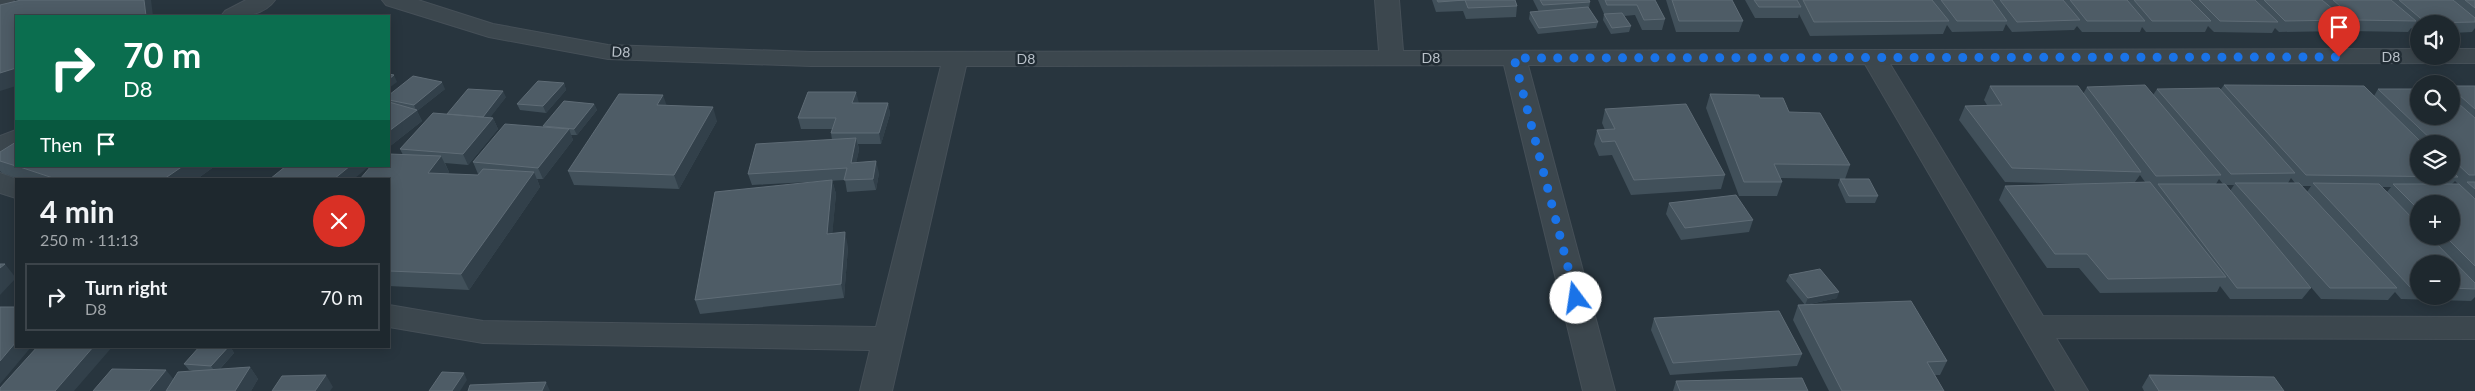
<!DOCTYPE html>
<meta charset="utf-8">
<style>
:root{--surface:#1e282e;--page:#263036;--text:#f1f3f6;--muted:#a1a6aa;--line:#3c444a}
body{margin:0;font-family:Lato,sans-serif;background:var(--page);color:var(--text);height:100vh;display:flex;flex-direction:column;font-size:19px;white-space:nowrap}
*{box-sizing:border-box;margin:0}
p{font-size:16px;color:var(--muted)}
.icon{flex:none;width:28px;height:28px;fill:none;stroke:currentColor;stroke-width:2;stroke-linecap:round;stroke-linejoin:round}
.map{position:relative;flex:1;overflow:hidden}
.sheet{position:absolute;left:15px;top:178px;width:375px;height:170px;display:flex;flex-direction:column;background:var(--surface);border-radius:0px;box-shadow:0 2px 12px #0003,0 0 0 1px var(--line)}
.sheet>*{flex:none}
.hud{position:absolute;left:15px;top:15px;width:375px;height:152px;border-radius:0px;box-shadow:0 2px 12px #0003,0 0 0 1px var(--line);background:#0b6e4f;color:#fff;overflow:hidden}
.tools{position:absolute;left:2410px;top:15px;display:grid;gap:10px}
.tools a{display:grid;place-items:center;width:50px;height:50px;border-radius:50%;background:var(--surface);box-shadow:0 2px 12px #0003,0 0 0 1px var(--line);font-size:25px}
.pin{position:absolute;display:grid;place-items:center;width:42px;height:42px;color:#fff;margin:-51px -21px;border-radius:50% 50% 50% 0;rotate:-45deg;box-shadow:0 0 5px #0007}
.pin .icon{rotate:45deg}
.me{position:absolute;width:55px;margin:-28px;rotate:346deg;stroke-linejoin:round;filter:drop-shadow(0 0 4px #0008)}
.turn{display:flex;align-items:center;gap:18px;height:105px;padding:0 25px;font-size:22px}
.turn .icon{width:65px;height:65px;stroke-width:2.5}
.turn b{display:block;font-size:35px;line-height:42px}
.then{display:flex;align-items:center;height:48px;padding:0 25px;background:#0003;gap:10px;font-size:19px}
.round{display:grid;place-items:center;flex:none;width:52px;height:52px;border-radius:26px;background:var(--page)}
.headline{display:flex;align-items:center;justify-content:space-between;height:85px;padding:0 25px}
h1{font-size:30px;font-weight:700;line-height:38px}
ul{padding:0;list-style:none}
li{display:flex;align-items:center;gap:15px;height:68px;margin:0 10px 8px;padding:0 15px;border:2px solid var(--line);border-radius:0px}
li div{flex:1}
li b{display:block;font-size:19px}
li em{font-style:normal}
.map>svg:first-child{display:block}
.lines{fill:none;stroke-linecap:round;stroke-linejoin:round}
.street-casing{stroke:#465058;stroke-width:2}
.street{fill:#3c474e;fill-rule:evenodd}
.wall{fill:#41505a;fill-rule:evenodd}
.shaded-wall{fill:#32404a}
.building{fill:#4e5c66;stroke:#5f6c76}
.route{stroke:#1a73e8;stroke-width:9;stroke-dasharray:0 16.2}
.labels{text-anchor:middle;stroke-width:5;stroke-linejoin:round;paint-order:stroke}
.street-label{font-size:14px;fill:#b9c1c9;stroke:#212c34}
</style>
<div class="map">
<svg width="2475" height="391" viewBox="0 0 2475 391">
<rect width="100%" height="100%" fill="#28353e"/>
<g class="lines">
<g class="street-casing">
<path id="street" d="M0,0H14L10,5L0,8Z
M246,0H275C263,17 240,17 221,16L225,11Z
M382,0H418L493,24L608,45L811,52L1379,51L1375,0H1399L1403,51L2419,49V56H2451V49H2475V63L1890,64L2043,316L2475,317V339L2056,338L2088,391H2056L1865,64L1528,65L1615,391H1583L1504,65L966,66L892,391H860L870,350L483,343L389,327V305L483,321L876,327L941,66H811L608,59L489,37L386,5Z
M16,130V149L0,155V136Z
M0,173L17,179L16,198L0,193Z"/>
</g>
<use href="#street" class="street"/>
</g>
<path class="wall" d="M1432,0H1515L1517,6L1516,17L1466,19L1463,11L1436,12Z
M1533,0H1589L1590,2L1589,8L1598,22L1596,28L1538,34L1529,19L1530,12H1539Z
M1598,0H1655L1665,19L1662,30H1642L1635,15L1624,16L1631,26L1629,32L1611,34L1603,20L1604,14Z
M1666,0H1732L1743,21L1739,32H1676Z
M1745,0H2475V28L2472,32L2451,33V24H2419L2418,34L2411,28L2408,32L2349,31L2342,25L2339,31L2279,32L2275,28L2272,33L2214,32L2208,26L2205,32H2146L2142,27L2140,32H2082L2077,26L2074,30L2012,32L2006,24L2003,31L1952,32L1947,25L1943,34L1810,36L1799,14L1798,18H1755Z
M564,83L566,90L546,113L520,110L517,104Z
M2224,85L2374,96L2378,89L2451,116V86H2475V297L2471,301L2401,299L2395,292L2388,300L2321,299L2304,279L2311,288L2302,299H2230L2220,286L2217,292L2100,293L2079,268H2047L1999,200L2005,186L2074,184L2005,182L1959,120L1965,106L1987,105L1984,100L1990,86L2083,94L2087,87L2153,95L2157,89H2221ZM2419,144H2451V176ZM2140,175L2145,182H2135ZM2291,178L2295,183H2288ZM2219,179L2223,184H2216ZM2455,181L2458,184H2452ZM2226,185H2234L2230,191ZM2302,186H2311L2307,192ZM2382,187H2391L2387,192ZM2419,204L2451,236H2419ZM2419,264H2451V296H2419Z
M445,89L417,111L422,121L389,147V95Z
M1710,94L1760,98L1789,112L1850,165L1845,179L1878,196L1875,203H1846L1838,185L1840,179L1780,178L1782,182L1777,196H1739L1706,108Z
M506,97L490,117L493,118L498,129L468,165L445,163L449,172L447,174L478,175L479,174H478L473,162L544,127L543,126L594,104L597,110L577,135H571L573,140L543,179H537L540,187L469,290L389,286V179L403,155L400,149L447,114Z
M859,103H888L890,114L881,144H858L859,150L856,162L879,173L876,190L847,192L845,180L752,185L748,174L832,140L831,133L832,129H801L798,118Z
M667,105L717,121L679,189L574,185L568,171Z
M1605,109L1725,175L1721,189L1631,195L1612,155L1599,156L1594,144L1597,130H1605L1602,123Z
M0,152L215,166L197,179H19L2,173L0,171Z
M832,180L836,194L832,234L848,247L844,298L700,314L695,300Z
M1669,203L1753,220L1749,232L1681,240L1666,214Z
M1789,275L1837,298L1806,305L1947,361L1940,375H1935L1944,391H1829L1793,320L1798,305H1805L1786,281Z
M1654,318L1802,354L1797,366L1670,375L1651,330Z
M230,346L234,353L220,369L250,367L258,379L251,391H93L173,380L193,371L189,370L184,364Z
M2149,375L2284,391H2144L2142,387Z
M1676,381L1808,391H1673Z"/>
<path class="shaded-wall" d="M144,0H151L153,16H146Z
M16,68V86L0,91V73Z
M394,75L397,82L389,88V79Z
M442,82L445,89L417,111L422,121L389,147V131L416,110L414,105Z
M564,83L566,90L546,113L543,106Z
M503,91L506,97L486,123L483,117Z
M856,92L859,103H852Z
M663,95L668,109L657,105Z
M888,103L890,114L881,144L879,133Z
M594,104L597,110L577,135L574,129Z
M713,107L717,121L679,189L674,175Z
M493,118L498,129L468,165L463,154Z
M569,129L573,140L543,179L538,168Z
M856,138L859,150L854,174L851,163Z
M441,156L449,172L435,188L428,173Z
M876,161L879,173L876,190L873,179Z
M183,166H215L197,179H164Z
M350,166H366L367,168L354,179H334Z
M534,172L540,187L469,290L461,274Z
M832,180L836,194L831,248L827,234Z
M845,232L848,247L844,298L841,284Z
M5,264L16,278L0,295V268Z
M1839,292L1837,298L1805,305L1808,298Z
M16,342V346H32L0,384V361Z
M94,346H113L74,391H55Z
M230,346L234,353L216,373L211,366Z
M250,367L258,379L251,391H235Z
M166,370L175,381L167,391H149Z
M464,373L467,380L460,391H452Z
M326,375L333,387L330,391H315Z
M546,382L550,391H542Z"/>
<path class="building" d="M21,0H144L146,16H16V68L0,73V5Z
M1437,0H1515L1517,6L1468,8L1465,0L1438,2Z
M1540,0H1589L1590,2L1543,5Z
M1605,0H1655L1665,19L1644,20L1637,5H1607Z
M1672,0H1732L1743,21H1679Z
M1754,0H1797L1801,7H1759Z
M1803,0H1932L1949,21L1814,22Z
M1941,0H1992L2007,21H1957Z
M2000,0H2063L2080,20L2017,22Z
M2070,0H2127L2145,21H2087Z
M2134,0H2190L2211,21H2152Z
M2199,0H2255L2278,22L2220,21Z
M2264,0H2322L2346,20L2285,21Z
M2333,0H2391L2416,21L2356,20Z
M2399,0H2453L2475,18V22L2426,23Z
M2465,0H2475V8Z
M1588,7L1598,22L1539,28L1530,12Z
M1622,13L1631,26L1612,28L1604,14Z
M389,74L394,75L389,79Z
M413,76L442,82L414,105L389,100V95Z
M538,81L564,83L543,106L517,104Z
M2145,85L2221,175L2156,176L2087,87Z
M2224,85L2364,86L2423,144H2419V176H2451V170L2458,177L2306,175Z
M1990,86H2078L2141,172L2012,168L1965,106L2002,105Z
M2451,86H2475V109L2451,88Z
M2219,88L2295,173L2231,174L2157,89Z
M468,89L503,91L483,117L447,114Z
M2378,89H2419V116H2451V97L2475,118V175H2469L2451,158V144H2436Z
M808,92H856L852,103H888L879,133H831L836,118H798Z
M619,94L663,95L657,105L713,107L674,175L568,171Z
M1710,94L1759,95L1760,98H1783L1789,112L1820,113L1850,165L1774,164L1782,182H1744Z
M564,101L594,104L574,129L543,126Z
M389,102L417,110L389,131Z
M1686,104L1725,175L1634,180L1615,141L1602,142L1597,130L1615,129L1605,109Z
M433,113L493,118L463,154L400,149Z
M505,124L569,129L538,168L473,162Z
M856,138L851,163L876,161L873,179L844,180L847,168L748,174L756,144Z
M16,142V166L0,161V152Z
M389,154L441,156L428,173L478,175L483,169L534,172L461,274L389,271V179H360L371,166H389Z
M17,166H183L164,179H56Z
M286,166H350L334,179H270Z
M1840,179H1869L1878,196H1849Z
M832,180L827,234L845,232L841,284L695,300L715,192Z
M2150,182L2226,277L2108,279L2087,254H2055L2005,186Z
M2467,182H2475V189Z
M2235,183H2299L2397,288H2330Z
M2313,183L2379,184L2419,225V236H2429L2475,283V289L2451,288V264H2419V287H2410Z
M2158,184H2225L2311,288H2237Z
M2393,184H2459L2475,199V266L2445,236H2451V204H2419V210Z
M1736,195L1753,220L1685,228L1669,203Z
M0,264H5L0,268Z
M1820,269L1839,292L1808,298L1789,275Z
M1911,301L1947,361L1927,362L1944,391H1842L1798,305Z
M0,307H16V342L0,361Z
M1779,311L1802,354L1673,363L1654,318Z
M38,346H94L55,391H0V388Z
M200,346H229L211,366L184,364Z
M250,367L235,391H166L178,372Z
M112,369L166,370L149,391H93Z
M442,372L464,373L452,391H429Z
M326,375L315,391H272L282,376Z
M2149,375L2274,377L2284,391H2159Z
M1802,378L1808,391H1680L1676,381Z
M546,382L542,391H468L470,385Z"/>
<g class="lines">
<path class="route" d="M1576,298L1514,58L2339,57"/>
</g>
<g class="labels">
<g class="street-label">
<text transform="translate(621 52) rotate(3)" y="5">D8</text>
<text x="2391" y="62">D8</text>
<text x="1431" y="63">D8</text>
<text x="1026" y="64">D8</text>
</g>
</g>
</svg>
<div class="tools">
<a><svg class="icon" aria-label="sound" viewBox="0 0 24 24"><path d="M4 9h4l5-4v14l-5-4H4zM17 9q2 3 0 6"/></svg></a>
<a><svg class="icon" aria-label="search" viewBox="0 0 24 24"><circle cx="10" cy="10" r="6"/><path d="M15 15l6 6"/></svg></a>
<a><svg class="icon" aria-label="layers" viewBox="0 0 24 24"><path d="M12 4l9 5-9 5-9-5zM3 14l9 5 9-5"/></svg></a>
<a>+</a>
<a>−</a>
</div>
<div class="pin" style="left:2339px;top:57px;background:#d93025"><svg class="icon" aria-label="arrive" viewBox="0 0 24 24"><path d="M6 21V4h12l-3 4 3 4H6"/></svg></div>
<svg class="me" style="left:1576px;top:298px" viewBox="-20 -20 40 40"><circle r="19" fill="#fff"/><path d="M0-13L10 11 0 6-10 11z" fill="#1a73e8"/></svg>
<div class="hud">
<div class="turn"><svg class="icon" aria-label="right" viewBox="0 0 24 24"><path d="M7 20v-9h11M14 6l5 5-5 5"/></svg><div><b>70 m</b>D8</div></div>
<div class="then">Then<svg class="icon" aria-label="arrive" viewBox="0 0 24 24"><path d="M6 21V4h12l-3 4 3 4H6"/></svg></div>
</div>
<section class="sheet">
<div class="headline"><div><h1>4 min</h1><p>250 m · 11:13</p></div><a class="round" style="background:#d93025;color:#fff"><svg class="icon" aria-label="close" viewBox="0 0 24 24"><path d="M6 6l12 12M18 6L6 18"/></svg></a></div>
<ul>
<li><svg class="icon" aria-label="right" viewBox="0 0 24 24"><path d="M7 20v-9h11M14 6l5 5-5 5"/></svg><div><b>Turn right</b><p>D8</p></div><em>70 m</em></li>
</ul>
</section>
</div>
